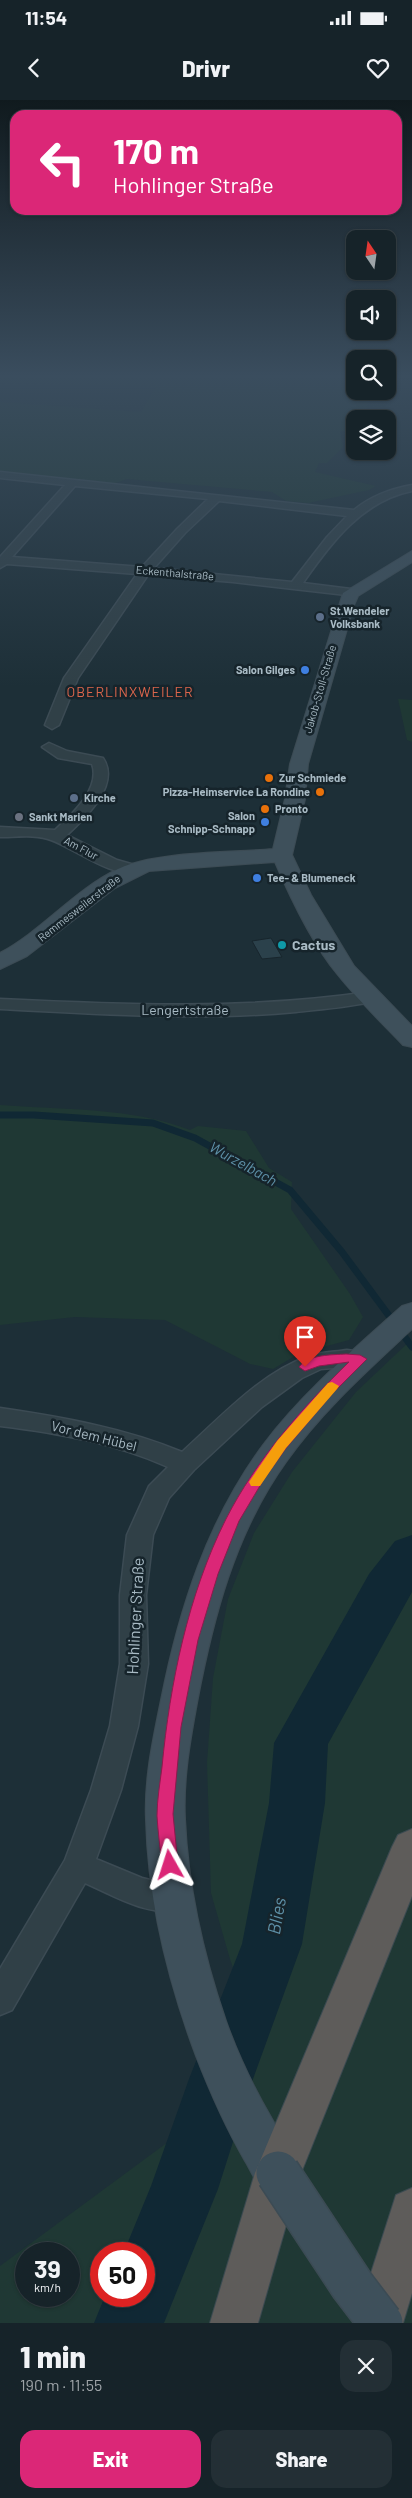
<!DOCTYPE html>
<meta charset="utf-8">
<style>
:root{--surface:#162329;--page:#232f35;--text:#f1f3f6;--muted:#9ea4a8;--line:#354046;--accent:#db2777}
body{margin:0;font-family:Barlow,sans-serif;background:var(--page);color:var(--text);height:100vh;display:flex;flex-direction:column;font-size:19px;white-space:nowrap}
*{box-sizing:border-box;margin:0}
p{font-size:16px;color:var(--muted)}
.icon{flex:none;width:28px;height:28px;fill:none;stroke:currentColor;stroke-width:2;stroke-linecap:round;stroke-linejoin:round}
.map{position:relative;height:2223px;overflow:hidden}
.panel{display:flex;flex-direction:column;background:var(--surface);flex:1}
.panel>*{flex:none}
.top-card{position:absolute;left:10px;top:10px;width:392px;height:105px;border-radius:15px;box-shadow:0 1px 4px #0004,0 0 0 1px var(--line);background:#db2777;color:#fff;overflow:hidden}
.needle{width:32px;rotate:347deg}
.buttons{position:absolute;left:346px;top:130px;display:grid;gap:10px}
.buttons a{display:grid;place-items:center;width:50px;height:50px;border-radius:10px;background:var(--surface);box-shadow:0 1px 4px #0004,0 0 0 1px var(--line);font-size:25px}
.speed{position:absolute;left:15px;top:2142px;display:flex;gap:10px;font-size:25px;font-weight:700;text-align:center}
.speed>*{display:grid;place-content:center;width:65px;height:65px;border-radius:50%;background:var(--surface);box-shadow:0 1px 4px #0004,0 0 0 1px var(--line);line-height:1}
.speed small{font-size:12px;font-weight:400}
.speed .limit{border:8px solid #d22;background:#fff;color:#111}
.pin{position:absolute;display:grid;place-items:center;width:42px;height:42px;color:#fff;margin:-51px -21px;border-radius:50% 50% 50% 0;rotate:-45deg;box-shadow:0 0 5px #0007}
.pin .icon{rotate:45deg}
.me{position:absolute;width:55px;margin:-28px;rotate:354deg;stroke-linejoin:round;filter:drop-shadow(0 0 4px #0008)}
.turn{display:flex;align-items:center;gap:18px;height:105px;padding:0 20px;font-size:22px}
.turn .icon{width:65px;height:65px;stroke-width:2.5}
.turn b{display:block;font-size:35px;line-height:42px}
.round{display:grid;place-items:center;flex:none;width:52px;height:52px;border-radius:15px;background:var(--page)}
.summary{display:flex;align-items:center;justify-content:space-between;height:85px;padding:0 20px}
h1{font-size:30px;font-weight:800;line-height:38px}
.primary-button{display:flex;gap:10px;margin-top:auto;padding:10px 20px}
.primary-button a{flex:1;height:58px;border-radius:15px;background:var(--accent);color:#fff;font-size:20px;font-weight:800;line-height:58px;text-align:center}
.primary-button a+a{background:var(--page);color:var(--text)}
.status{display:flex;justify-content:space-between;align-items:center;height:35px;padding:0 25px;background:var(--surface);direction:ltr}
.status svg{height:14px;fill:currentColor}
header{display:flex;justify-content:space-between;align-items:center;height:65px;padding:0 20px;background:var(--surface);font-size:22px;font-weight:800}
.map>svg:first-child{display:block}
.green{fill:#1f3834;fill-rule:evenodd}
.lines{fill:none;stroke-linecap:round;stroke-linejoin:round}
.stream{stroke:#102834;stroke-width:7}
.river{fill:#102834;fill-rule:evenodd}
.building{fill:#2b414b;stroke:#18262d}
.minor-casing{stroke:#3c4b54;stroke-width:3}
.secondary-casing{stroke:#3c4b54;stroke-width:2}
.trunk-casing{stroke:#3b4a51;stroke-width:2}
.minor{fill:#304047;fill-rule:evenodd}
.secondary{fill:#3e505b;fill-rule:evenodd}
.trunk{fill:#5e5c5a;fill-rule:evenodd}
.secondary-bridge-casing{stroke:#3c4b54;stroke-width:46;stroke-linecap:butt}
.secondary-bridge{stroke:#3e505b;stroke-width:43}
.route{fill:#db2777;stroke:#8e194d}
.slow{fill:#f59e0b}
.service-dot{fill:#5c6f8a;stroke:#16242b;stroke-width:2}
.shop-dot{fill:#3f7fe0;stroke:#16242b;stroke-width:2}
.food-dot{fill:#e8710a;stroke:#16242b;stroke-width:2}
.worship-dot{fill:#6b7280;stroke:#16242b;stroke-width:2}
.culture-dot{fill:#0f9aa8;stroke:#16242b;stroke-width:2}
.labels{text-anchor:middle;stroke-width:5;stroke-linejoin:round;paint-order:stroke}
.far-street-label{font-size:11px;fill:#a9bbc5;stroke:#16242b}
.far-poi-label{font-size:11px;font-weight:bold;fill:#a9bbc5;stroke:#16242b;text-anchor:start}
.far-quarter-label{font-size:14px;letter-spacing:1px;fill:#dd664c;stroke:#16242b}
.poi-label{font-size:14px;font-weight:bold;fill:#a9bbc5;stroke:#16242b;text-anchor:start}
.street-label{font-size:14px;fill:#a9bbc5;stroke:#16242b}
.water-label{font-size:15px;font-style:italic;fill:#5e91a8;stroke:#16242b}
.near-street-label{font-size:16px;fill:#a9bbc5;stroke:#16242b}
.near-water-label{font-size:18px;font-style:italic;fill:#5e91a8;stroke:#16242b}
</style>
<div class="status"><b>11:54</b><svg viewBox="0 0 49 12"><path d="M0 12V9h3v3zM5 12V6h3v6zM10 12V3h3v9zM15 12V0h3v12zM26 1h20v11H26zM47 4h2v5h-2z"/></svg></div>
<header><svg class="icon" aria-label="back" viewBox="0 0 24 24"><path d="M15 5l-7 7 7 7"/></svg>Drivr<svg class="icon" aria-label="heart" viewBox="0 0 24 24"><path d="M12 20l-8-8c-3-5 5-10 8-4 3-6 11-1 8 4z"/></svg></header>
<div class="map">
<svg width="412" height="2223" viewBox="0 0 412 2223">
<rect width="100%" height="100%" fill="#1d2f37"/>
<path class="green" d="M0,276H342L343,285L355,286V291H370L365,319H355V331H340L343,347L327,363H319L315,372L376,386L369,390L308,403L286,401L272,392L127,379L113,384L0,371V302L141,312L156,287L0,282Z
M398,599L412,600V642L407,640Z
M0,1005C62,1010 131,1007 190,1030L198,1026L246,1031L269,1068L292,1082L291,1109L350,1194L363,1217L349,1240L298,1254L273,1269L250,1264L165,1220L75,1217L0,1225Z
M412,1239V2223H0V2166L191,2025L254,1929L230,1859L211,1793L207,1663L213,1578L228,1499L254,1433L292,1372L356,1292ZM26,2154H69V2196H26ZM101,2154H144V2196H101Z"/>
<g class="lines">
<path class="stream" d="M0,1015H34L153,1023L195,1038L290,1090L342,1152L412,1247"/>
<path class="river" d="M412,1435V1492L328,1644L325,1703L302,1844L253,1979L218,2089L164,2223H94L105,2196H144V2154H123L151,2086L189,1979L242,1844L269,1703L274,1643L369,1474L395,1441Z"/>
</g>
<path class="building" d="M271,838L282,857L262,859L252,841Z"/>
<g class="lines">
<g class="minor-casing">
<path id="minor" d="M0,372L354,410C371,396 390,389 412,385V391C362,401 331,443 303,483L351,489L357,493L355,496L233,482L148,475L78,578L59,625L52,629L45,625L64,578L137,474L7,464L0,468V457L65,385L0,378ZM75,386L208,399L177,429L142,467L12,457ZM219,401L347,416L327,437L292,482L154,468L185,433Z
M49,643L67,651L103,658C121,685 85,718 67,735L117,760L138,766L140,769L138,772C113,779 74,748 51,740C37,734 15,737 0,737V727L55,730C71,715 101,689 92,664L58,658L42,647Z
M369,892L375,893L378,897L375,901C350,907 323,909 296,912C198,921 99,914 0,909V899C124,905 246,910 369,892Z
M347,1250L369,1253L373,1259L369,1265L321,1269L302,1278L262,1307L194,1370L169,1398L153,1435L146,1495L148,1564L138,1626L121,1690L96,1759L142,1778L184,1788L189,1798L184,1808C153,1820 113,1795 85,1783L12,1910L0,1915V1869L65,1760L91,1690L110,1626L120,1564V1495L127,1435L149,1386L168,1367C115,1343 57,1333 0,1326V1308C61,1317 125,1328 182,1352C220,1318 260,1273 309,1256C321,1252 335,1252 347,1250Z"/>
</g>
<g class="secondary-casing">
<path id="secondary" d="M412,451V462L358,496L354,505L308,664L305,699L292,755L311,795L354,866L412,926V947L403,945C381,922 358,900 338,875C314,846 290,797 275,762L149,771L115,788L27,856L0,869V853C43,830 74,790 118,769C155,751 231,753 273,749L285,699L290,664L343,493Z
M412,1203V1229C367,1271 321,1312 286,1362C235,1433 213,1518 197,1603C190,1641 183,1680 185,1719C188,1787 204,1857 226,1921C238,1955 254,1988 272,2019C282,2037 293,2054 301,2073L294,2089L278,2096C272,2093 264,2092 260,2087C254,2079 250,2069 245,2061C226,2028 210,1992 196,1956C168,1881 148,1801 146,1720C144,1680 153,1639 161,1600C179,1509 207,1421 263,1345C302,1293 353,1250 402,1206Z"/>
</g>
<g class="trunk-casing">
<path id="trunk" d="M412,1729V1796L301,2073L258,2223H210L255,2073L392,1747L398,1735Z
M412,2088V2193L403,2223H355L396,2095Z"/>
</g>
<use href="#minor" class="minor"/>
<use href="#secondary" class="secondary"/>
<use href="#trunk" class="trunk"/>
<g class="secondary-bridge-casing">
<path id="secondary-bridge" d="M278,2073L352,2185L381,2223"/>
</g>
<use href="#secondary-bridge" class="secondary-bridge"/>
</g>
<linearGradient id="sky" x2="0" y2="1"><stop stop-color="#101a1e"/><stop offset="0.47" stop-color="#3a4d5e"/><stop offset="1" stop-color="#3a4d5e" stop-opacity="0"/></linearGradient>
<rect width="412" height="587" fill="url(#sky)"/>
<path class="route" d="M346,1254L360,1255L367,1259L332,1294L286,1348L264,1379L239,1421L218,1474L198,1540L181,1627L173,1714L178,1765L176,1770L170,1772L164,1770L162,1765C160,1748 158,1732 157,1716C157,1700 160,1683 162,1667C170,1583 188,1495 226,1419C256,1360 302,1308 349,1262L319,1266L305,1271L299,1267C308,1254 333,1255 346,1254Z"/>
<path class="slow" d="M332,1282L339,1286L337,1289L286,1348L260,1386H251L249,1382L251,1379L277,1341L328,1283Z"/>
<g class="service-dot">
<circle cx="320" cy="517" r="5"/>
<circle cx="74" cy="698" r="5"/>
</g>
<g class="shop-dot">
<circle cx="305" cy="570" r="5"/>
<circle cx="265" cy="722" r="5"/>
<circle cx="257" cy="778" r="5"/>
</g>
<g class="food-dot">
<circle cx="269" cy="678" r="5"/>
<circle cx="320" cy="692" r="5"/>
<circle cx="265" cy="709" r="5"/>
</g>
<circle class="worship-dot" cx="19" cy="717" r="5"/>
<circle class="culture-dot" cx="282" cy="845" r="5"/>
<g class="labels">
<g class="far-street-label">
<text transform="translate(175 473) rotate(5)" y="4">Eckenthalstraße</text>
<text transform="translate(320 589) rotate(-74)" y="4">Jakob-Stoll-Straße</text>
<text transform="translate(81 748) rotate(28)" y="4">Am Flur</text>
<text transform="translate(79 808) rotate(-38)" y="4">Remmesweilerstraße</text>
</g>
<g class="far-poi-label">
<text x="330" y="515">St.Wendeler<tspan x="330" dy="13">Volksbank</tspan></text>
<text x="295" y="574" text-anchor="end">Salon Gilges</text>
<text x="279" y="682">Zur Schmiede</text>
<text x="310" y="696" text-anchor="end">Pizza-Heimservice La Rondine</text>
<text x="84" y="702">Kirche</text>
<text x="275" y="713">Pronto</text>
<text x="255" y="720" text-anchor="end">Salon<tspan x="255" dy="13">Schnipp-Schnapp</tspan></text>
<text x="29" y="721">Sankt Marien</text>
<text x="267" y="782">Tee- &amp; Blumeneck</text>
</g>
<g class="far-quarter-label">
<text x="130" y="597">OBERLINXWEILER</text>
</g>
<g class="poi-label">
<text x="292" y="850">Cactus</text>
</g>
<g class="street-label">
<text x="185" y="915">Lengertstraße</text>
<text transform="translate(94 1336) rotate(14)" y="5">Vor dem Hübel</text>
</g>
<g class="water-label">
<text transform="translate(243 1064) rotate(29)" y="5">Wurzelbach</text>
</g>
<g class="near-street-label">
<text transform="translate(135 1516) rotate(-87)" y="6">Hohlinger Straße</text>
</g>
<g class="near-water-label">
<text transform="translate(277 1816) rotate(-80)" y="6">Blies</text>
</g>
</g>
</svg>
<div class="buttons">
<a><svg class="needle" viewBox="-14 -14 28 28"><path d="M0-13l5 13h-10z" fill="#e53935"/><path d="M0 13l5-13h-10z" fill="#9ea4a8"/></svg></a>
<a><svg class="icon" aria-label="sound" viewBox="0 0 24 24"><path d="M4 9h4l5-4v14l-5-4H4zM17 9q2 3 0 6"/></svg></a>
<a><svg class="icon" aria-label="search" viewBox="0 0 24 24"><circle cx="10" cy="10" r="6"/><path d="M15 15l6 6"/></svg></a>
<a><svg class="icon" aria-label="layers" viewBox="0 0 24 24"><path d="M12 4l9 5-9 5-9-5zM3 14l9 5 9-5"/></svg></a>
</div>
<div class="speed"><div>39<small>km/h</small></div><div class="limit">50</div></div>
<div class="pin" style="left:305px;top:1267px;background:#d93025"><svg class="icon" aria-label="arrive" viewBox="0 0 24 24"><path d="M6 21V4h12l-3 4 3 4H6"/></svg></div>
<svg class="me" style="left:170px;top:1765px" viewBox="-20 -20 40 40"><path d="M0-17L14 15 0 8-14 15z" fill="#db2777" stroke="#fff" stroke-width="4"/></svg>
<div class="top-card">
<div class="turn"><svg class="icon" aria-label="left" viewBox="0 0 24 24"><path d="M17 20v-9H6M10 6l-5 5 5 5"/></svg><div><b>170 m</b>Hohlinger Straße</div></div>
</div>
</div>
<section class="panel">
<div class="summary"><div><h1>1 min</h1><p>190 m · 11:55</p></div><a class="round"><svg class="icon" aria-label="close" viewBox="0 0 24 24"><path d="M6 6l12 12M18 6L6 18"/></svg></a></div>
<div class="primary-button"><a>Exit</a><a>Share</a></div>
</section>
